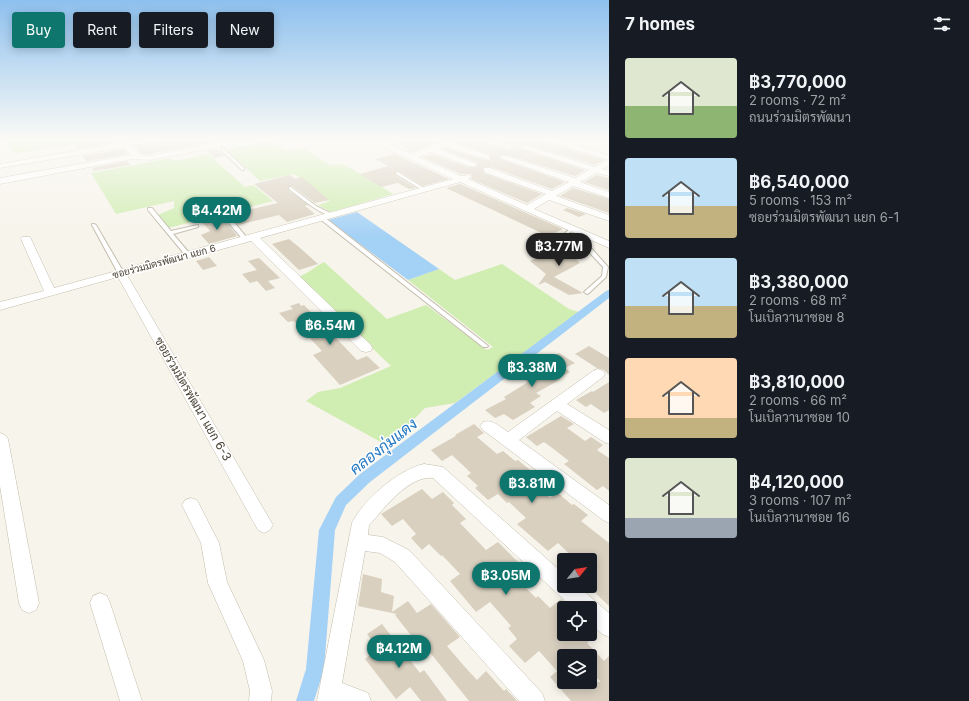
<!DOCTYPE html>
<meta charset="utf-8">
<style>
body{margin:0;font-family:Inter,Sarabun,sans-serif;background:#242831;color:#f1f3f6;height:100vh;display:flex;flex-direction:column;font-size:15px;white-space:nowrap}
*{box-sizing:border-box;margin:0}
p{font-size:13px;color:#9ea1a6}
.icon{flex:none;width:22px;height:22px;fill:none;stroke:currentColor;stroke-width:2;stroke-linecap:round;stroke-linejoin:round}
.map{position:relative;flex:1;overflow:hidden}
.details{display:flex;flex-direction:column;background:#171b24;width:360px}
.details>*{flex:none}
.banner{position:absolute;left:12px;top:12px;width:380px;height:36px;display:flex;gap:8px}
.needle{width:26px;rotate:60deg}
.buttons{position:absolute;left:557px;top:553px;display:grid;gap:8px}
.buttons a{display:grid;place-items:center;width:40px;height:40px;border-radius:4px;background:#171b24;box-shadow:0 2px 10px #0003;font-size:20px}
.price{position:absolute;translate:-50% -34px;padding:0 9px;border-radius:14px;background:#0f766e;color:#fff;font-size:13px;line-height:26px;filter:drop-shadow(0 1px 2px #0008)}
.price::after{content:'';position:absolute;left:50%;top:24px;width:12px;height:9px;margin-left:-6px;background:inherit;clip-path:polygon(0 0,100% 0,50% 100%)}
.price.current{background:#222;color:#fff}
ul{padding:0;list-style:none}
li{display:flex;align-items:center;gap:12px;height:100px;padding:0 16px}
li span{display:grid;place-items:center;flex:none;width:112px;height:80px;border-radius:4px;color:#555}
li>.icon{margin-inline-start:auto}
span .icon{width:48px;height:48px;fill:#fffc;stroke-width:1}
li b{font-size:17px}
h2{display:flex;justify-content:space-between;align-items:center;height:48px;padding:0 16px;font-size:17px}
.tag{padding:0 14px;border-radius:4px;background:#171b24;box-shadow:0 2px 10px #0003;font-size:14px;line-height:36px}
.tag.current{background:#0f766e;color:#fff}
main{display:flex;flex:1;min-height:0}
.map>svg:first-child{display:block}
</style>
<main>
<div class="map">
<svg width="609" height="701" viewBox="0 0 609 701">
<rect width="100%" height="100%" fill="#f7f4eb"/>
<g fill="#d0edb2">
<path d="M8,139H103L13,154Z"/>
<path d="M271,141L286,151L305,148L329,165L342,164L354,170L393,194L331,212L318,205L330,201L294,174L260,181L226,150Z"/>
<path d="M208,154L245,187L253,185L273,201L224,214L213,204L185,211L192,222L163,229L153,217L174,208V201L116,214L91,173L171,158L176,161Z"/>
<path d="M324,262L387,319L426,305L487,350L493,347L408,280L439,269L455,280L502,264L569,309L579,312L455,403L425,408L388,446L306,401L318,392L340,388L391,366L298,277C308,274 314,267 324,262Z"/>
</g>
<path fill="#a4d1f6" d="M357,212L439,269L408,280L328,220Z"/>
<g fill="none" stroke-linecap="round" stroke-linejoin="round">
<path fill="#a4d1f6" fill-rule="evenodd" d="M609,290V298L370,482L346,505L335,530L324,669L314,701H296L306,669L319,530L336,497L360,474L606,291Z"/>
</g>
<g fill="#d9d0c0" fill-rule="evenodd">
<path d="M106,139H137L78,149L75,145L76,144Z"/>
<path d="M164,139H218V141L149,154H141L135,146L159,142Z"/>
<path d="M386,139H428L435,143L411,152L406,150L411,149Z"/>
<path d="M453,139H476L508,150L513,148V146L492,139H536L604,160L595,165L528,145H521V149L585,170L575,176L507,155H500V159L565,182L552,189L491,167H483L484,173L542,194L527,203L471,179L472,177L471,174H461L422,157L432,154L468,167H476L477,163L443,149L446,148L486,160H490L489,154L454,142Z"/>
<path d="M124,149L128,154L87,161L82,156Z"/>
<path d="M217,149L225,156L214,158L207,151Z"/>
<path d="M394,154L449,179L423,186L399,171H395V175L416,188L409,189L398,183L381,187L360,174L388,166L375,159Z"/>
<path d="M127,161L130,165L94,171L92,168Z"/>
<path d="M290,175L295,179L302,177L329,200L315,203L292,186H288V190L308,205L305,206L315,214L287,222L279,215L238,225L235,221L226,215L278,203L254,184Z"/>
<path d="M596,175L609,178V190L584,182Z"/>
<path d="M460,184L563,229L548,236L446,188Z"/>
<path d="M573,188L609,199V213L560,196Z"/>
<path d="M567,208L586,214L579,217L563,210Z"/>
<path d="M216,217L229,225L237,236L209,244L201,235L210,231L201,221Z"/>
<path d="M289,239L300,248L318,264L299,270L272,244Z"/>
<path d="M575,246L587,252L575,258L580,263L554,277L583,293L569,295L545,282L538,285L546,274L530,261L552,250L562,252Z"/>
<path d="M209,257L217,266L203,270L196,261Z"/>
<path d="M259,258L280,278L268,281L275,288L266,291L257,281L250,283L242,274L257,270L248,261Z"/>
<path d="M299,303L301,306L304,305L321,322L328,320L342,334L334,336L357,360L367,356L380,368L340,385L313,355L322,351L294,321L288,322L279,313L293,309L290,306Z"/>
<path d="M589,346L609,358V375L604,370L597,368L575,354Z"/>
<path d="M559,353L575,363L565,368L570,372L559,378L561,379L536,393L541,396L530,403L535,407L513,420L504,414L495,418L485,410L506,399L504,397L528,382L521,377L544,365L541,363Z"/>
<path d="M609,382V410L604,413L591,404L586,407L576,400L592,391L593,392Z"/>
<path d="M561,416L574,424L567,428L585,441L591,437L603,445L597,450L609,458V491L603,486L597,490L564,464L569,461L555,450L544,442L537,446L526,437Z"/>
<path d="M474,424L484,433L477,437L497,454L503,451L515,461L518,460L530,470L522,475L550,498L558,493L572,505L574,504L588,515L581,521L609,543V606L590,588V560H576L558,543L548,551L517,524L526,518L509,502L507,503L498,494L488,500L475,488L478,486L467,476L471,473L452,455L442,461L431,450L456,436L455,435Z"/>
<path d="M422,489L432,499L443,492L454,503L452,505L466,519L460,523L486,550L498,542L528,572L517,579L536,598L538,596L550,608L561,599L564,602V634H597L587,643L604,661L609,656V701H571L550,677L557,671L539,651L525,663L509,646L517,639L508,628L511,626L490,602L476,612L450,581L460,574L442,555L441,556L429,544L422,550L411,538L416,534L403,519L392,526L381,514ZM564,656H590V664L595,669L592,673L601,682H564Z"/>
<path d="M363,574L382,579L381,592L394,596L392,612L408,601L417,613L431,604L460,637L447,646L464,666L477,680L486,671L504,691L506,689L517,701H469L416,635L413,638L395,615L397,614L358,606Z"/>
<path d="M382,624L420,673L424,670L447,701H421L410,687L396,699L365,659L378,649L367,634Z"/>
</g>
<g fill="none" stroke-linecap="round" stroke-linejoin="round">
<defs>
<g id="lane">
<path d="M221,148H223L244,168V170H242L221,150Z"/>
<path d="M396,172H398L427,190L424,191L396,174Z"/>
<path d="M289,187H291L316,206L334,215C325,219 297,195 289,189Z"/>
<path d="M148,208H152L171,231L198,225V227L173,234L190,254V256H186L148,210Z"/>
<path d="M212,211H216L234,222L247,238V240H243L230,224L212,213Z"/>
<path d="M320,217H324L487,345L488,346L487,347H483L320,219Z"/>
<path d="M92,224H94L96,225L124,273L123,274L121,275L118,273L92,225Z"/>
<path d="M571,228H573L575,229L569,233L571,238L592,249L608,267L606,277L589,293L587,294L584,292L602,276L603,267L588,251L567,240L565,233Z"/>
</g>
<g id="street">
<path d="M147,139H163L159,141L135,145L131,143L132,141Z"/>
<path d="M237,139H251L240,143L261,139H276L272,141L239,147L235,145L239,143L150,160L132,159L0,184V178L131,155L125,147L0,168V164L127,142H130L140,155L150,156Z"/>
<path d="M366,139H376L411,154L439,143L429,139L449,140H452V143L489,155V159H486L446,146L439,149L476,164L475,166H469L432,152L418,157L461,176L470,175L471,177L468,179L527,205L546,194L484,172V168H490L552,191L569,182L500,158L501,156H507L575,178L589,170L521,148L522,146H528L595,167L608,160L543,139H554L609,155V165L602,169L609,171V176L596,173L580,182L609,192V198L573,186L556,196L609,215V221L549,200L534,209L609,241V248L460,182L260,238L371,345L372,348L371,351L366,352L361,351L251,241L127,275L270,520L273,525L270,530L264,533L258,530L118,277L0,310V302L44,291L21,239L22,237H30L31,239L54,288L453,179Z"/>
<path d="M477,139H488L512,147L508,149Z"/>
<path d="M598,369L603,371L605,374L603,377L567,404L609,430V444L604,442L557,411L519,440L609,505V523L603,520L483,430L480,426L483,422C493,419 500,427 508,432L593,371Z"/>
<path d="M0,433L5,435L8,439L39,603L36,610L29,613L22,610L19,603L0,486Z"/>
<path d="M424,464L443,467L564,574V586H578L609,613V637L602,634L590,623V608H573L433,478C410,475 385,507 372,522L369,525L368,535L383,537L409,550L542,693L545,701H519L395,562L380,553L365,551L342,683L368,693L371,701H317L352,523C363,500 399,469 424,464Z"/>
<path d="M191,498L197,500L219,543L227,582L264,660L272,691L271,701H249L250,691L243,661L208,583L201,543L182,505L185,500Z"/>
<path d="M100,593L107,596L110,603L142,701H120L90,603L93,596Z"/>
</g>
</defs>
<use href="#lane" stroke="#c3bdad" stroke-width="2"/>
<use href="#street" stroke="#c3bdad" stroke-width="1"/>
<use href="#lane" fill="#fff" fill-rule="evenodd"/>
<use href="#street" fill="#fff" fill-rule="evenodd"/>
</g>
<linearGradient id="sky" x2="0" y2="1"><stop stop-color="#8dc0ee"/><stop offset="0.59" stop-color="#fbfaf6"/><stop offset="1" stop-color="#fbfaf6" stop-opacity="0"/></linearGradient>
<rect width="609" height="237" fill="url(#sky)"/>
<g text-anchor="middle" stroke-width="3" stroke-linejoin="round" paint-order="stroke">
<g font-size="10" fill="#4c4538" stroke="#fff">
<text transform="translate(164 261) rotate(-15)" y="4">ซอยร่วมมิตรพัฒนา แยก 6</text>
</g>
<g font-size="12" fill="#4c4538" stroke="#fff">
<text transform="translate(193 399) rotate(60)" y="4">ซอยร่วมมิตรพัฒนา แยก 6-3</text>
</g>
<g font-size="16" font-style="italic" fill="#2679c3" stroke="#fff">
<text transform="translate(383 446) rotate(-38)" y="6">คลองกุ่มแดง</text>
</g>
</g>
</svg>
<div class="buttons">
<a><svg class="needle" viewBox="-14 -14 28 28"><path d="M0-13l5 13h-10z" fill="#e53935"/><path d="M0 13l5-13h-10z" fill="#9ea1a6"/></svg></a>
<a><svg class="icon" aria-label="locate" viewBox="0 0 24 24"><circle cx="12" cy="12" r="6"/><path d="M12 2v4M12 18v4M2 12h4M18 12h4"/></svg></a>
<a><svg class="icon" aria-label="layers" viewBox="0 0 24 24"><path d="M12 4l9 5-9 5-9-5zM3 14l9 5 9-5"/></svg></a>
</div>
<b class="price" style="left:217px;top:231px">฿4.42M</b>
<b class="price current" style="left:559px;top:267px">฿3.77M</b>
<b class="price" style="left:330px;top:346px">฿6.54M</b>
<b class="price" style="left:532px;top:388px">฿3.38M</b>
<b class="price" style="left:532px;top:504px">฿3.81M</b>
<b class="price" style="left:506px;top:596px">฿3.05M</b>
<b class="price" style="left:399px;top:669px">฿4.12M</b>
<div class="banner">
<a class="tag current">Buy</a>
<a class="tag">Rent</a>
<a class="tag">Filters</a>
<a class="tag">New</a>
</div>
</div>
<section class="details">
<h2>7 homes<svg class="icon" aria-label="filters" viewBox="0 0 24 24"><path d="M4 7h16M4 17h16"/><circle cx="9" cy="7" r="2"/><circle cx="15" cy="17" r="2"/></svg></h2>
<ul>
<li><span style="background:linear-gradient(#dfe7d0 60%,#8fb573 0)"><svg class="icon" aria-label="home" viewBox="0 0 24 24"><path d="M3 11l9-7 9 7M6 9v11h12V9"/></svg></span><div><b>฿3,770,000</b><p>2 rooms · 72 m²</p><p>ถนนร่วมมิตรพัฒนา</p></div></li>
<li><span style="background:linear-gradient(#bfe0f5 60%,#c2b280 0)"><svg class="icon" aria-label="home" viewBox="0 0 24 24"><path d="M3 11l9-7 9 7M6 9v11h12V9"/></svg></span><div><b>฿6,540,000</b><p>5 rooms · 153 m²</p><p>ซอยร่วมมิตรพัฒนา แยก 6-1</p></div></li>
<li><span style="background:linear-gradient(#bfe0f5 60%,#c2b280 0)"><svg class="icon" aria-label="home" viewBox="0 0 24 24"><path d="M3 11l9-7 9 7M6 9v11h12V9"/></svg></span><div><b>฿3,380,000</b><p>2 rooms · 68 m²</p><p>โนเบิลวานาซอย 8</p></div></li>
<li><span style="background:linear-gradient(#ffd9b3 75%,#c2b280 0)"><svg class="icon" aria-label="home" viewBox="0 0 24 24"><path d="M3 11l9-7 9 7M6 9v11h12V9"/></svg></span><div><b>฿3,810,000</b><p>2 rooms · 66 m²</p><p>โนเบิลวานาซอย 10</p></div></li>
<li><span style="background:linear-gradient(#dfe7d0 75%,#9aa5b1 0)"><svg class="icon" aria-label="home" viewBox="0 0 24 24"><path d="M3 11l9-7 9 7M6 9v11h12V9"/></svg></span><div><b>฿4,120,000</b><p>3 rooms · 107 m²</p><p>โนเบิลวานาซอย 16</p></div></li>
</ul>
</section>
</main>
